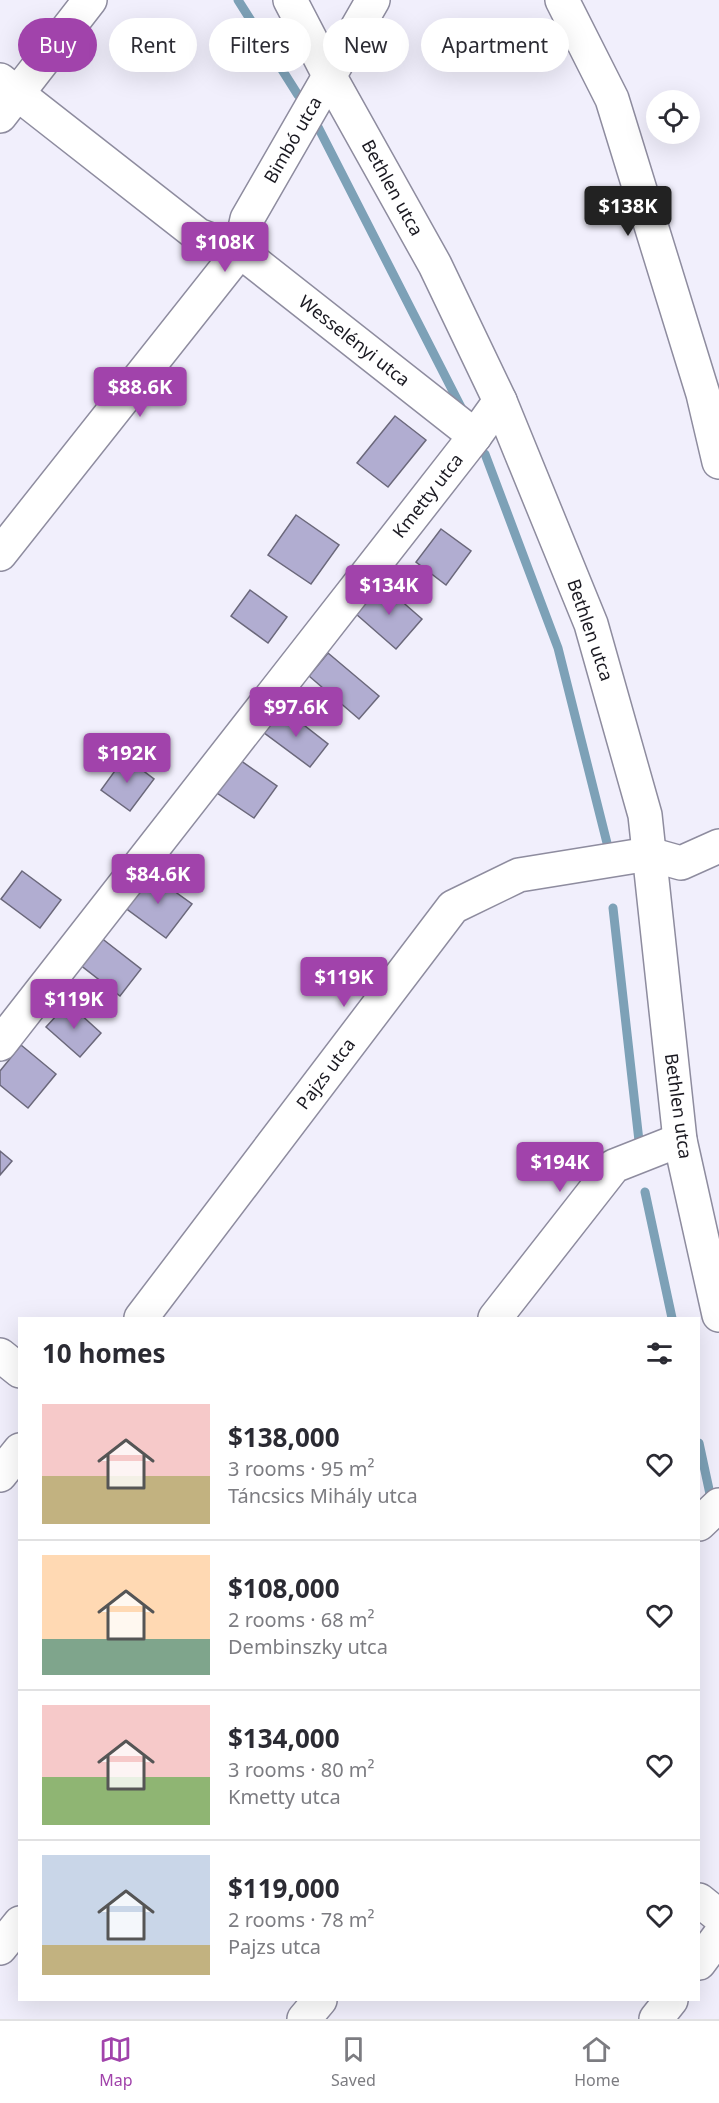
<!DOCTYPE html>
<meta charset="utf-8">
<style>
body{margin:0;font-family:"Noto Sans",sans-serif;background:#f2f2f3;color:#2b2b33;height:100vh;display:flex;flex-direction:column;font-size:22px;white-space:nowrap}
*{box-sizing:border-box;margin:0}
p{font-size:20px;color:#7c7c81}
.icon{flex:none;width:33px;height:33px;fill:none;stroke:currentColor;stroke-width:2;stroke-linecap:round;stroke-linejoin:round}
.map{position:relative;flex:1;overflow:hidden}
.sheet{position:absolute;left:18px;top:1317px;width:682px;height:684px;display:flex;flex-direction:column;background:#fff;border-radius:0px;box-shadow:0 6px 24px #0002}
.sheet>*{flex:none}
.hud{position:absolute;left:18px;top:18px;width:684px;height:54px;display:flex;gap:12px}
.tools{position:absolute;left:646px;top:90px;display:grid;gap:12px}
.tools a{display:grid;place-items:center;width:54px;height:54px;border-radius:50%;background:#fff;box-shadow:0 6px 24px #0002;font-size:30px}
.price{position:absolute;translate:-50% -51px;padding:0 14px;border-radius:6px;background:#a143ab;color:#fff;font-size:20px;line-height:39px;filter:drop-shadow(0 2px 3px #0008)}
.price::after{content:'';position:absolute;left:50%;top:36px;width:18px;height:14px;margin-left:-9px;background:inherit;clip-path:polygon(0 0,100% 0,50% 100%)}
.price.current{background:#222;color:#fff}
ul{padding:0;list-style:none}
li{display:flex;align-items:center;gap:18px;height:150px;padding:0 24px}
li+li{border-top:2px solid #e1e1e2}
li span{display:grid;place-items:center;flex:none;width:168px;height:120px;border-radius:0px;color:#555}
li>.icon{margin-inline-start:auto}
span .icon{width:72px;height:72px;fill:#fffc;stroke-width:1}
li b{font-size:26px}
h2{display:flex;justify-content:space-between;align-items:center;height:72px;padding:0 24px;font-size:26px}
.pill{padding:0 21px;border-radius:27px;background:#fff;box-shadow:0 6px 24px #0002;font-size:21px;line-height:54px}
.pill.current{background:#a143ab;color:#fff}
.tabs{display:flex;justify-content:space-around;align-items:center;height:84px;border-top:2px solid #e1e1e2;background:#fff;font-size:16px;color:#7c7c81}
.tabs a{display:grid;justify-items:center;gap:3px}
.tabs .current{color:#a143ab}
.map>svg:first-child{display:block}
</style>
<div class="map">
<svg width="719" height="2019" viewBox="0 0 719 2019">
<rect width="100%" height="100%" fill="#f1effc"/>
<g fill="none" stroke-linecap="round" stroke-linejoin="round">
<g stroke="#7da1b7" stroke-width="9">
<path d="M238,0L298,95"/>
<path d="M317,125L463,411"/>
<path d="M485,454L558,648L608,847"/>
<path d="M613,908L639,1141"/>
<path d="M645,1192L672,1318"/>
<path d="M699,1443L710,1494"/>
</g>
</g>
<g fill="#b1add1" stroke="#6b687b" stroke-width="1.5">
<path d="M395,416L426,440L388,487L357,463Z"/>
<path d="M296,515L339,545L311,584L268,555Z"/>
<path d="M441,529L471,551L446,585L416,562Z"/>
<path d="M382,584L422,619L396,649L356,614Z"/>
<path d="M250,590L287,617L268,643L231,616Z"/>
<path d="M328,653L379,696L359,719L309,676Z"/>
<path d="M282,708L328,744L310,767L263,732Z"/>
<path d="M125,757L154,779L130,811L101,790Z"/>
<path d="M237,758L277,786L254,818L214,791Z"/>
<path d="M22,871L61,900L40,928L1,899Z"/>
<path d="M149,873L192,904L166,938L124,907Z"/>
<path d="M100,937L141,969L120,996L79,964Z"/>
<path d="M68,1003L101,1033L80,1057L46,1027Z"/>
<path d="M21,1045L56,1074L28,1108L0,1085V1071Z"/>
<path d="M0,1151L12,1161L0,1175Z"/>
</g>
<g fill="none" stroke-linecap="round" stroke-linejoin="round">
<defs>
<g id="minor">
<path d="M290,0L330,77L435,265L500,401L591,624L645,815L680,1140L719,1315"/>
<path d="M562,0L612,99L703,394L719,462"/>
<path d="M0,80L198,235L240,251L475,436"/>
<path d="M0,116L90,0"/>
<path d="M0,554L240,251L247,219L373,0"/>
<path d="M0,1044L475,436L500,401"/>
<path d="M141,1318L453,907L519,875L649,854L681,863L719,846"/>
<path d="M495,1318L614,1166L680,1140"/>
<path d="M0,1355L20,1371"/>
<path d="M0,1475L20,1450"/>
<path d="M699,1524L719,1505"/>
<path d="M699,1900L719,1916"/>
<path d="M0,1948L20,1923"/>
<path d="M699,1963L719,1936"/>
<path d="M304,2019L320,2000"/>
<path d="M656,2019L671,2000"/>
</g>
</defs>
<use href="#minor" stroke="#8e8c9f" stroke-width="36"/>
<use href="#minor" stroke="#fff" stroke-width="33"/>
</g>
<g text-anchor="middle" stroke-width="6" stroke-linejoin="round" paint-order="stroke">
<g font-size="18" fill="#1a1921" stroke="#fff">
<text transform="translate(293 140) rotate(-60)" y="6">Bimbó utca</text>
<text transform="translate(392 188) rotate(61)" y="6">Bethlen utca</text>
<text transform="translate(354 341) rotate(38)" y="6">Wesselényi utca</text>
<text transform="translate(428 496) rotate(-52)" y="6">Kmetty utca</text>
<text transform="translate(590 630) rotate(71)" y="6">Bethlen utca</text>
<text transform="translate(326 1074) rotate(-53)" y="6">Pajzs utca</text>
<text transform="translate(678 1106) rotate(82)" y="6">Bethlen utca</text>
</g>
</g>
</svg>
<div class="tools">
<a><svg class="icon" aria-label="locate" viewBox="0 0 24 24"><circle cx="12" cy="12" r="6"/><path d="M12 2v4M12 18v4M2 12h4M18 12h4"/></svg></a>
</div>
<b class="price current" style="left:628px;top:237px">$138K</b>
<b class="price" style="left:225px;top:273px">$108K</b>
<b class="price" style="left:140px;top:418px">$88.6K</b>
<b class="price" style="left:389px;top:616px">$134K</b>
<b class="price" style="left:296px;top:738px">$97.6K</b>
<b class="price" style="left:127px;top:784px">$192K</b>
<b class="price" style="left:158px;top:905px">$84.6K</b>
<b class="price" style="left:344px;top:1008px">$119K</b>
<b class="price" style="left:74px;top:1030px">$119K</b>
<b class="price" style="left:560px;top:1193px">$194K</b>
<div class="hud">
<a class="pill current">Buy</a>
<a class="pill">Rent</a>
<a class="pill">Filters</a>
<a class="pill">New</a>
<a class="pill">Apartment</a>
</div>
<section class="sheet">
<h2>10 homes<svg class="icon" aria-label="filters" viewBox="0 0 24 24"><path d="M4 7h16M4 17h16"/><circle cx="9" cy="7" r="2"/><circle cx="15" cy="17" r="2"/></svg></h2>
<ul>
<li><span style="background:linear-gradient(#f6c9c9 60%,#c2b280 0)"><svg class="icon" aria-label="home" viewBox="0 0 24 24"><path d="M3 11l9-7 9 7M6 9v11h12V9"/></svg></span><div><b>$138,000</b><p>3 rooms · 95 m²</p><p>Táncsics Mihály utca</p></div><svg class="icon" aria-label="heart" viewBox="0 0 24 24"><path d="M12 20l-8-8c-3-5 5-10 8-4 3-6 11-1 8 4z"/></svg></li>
<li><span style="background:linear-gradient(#ffd9b3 70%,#7fa58c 0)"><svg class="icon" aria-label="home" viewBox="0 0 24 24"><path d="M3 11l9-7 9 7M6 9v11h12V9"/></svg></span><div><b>$108,000</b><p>2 rooms · 68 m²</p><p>Dembinszky utca</p></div><svg class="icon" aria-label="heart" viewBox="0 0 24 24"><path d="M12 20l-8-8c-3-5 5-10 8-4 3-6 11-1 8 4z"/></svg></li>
<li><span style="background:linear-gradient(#f6c9c9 60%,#8fb573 0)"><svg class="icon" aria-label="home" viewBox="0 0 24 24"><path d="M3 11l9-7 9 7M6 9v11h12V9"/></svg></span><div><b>$134,000</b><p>3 rooms · 80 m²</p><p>Kmetty utca</p></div><svg class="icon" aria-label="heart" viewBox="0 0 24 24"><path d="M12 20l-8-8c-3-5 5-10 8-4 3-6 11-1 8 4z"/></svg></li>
<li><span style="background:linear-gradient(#c9d6e8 75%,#c2b280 0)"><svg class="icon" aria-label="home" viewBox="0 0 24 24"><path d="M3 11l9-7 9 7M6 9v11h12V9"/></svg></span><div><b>$119,000</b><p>2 rooms · 78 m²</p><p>Pajzs utca</p></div><svg class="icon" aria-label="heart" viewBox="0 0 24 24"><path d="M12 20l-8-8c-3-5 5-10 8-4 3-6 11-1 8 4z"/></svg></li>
</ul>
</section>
</div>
<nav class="tabs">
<a class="current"><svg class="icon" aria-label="map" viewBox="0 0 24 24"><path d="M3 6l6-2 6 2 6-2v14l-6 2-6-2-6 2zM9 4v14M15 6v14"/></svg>Map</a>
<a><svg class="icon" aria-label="saved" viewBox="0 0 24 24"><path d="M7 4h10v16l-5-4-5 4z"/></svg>Saved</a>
<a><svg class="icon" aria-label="home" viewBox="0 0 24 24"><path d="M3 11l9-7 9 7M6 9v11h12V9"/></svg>Home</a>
</nav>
